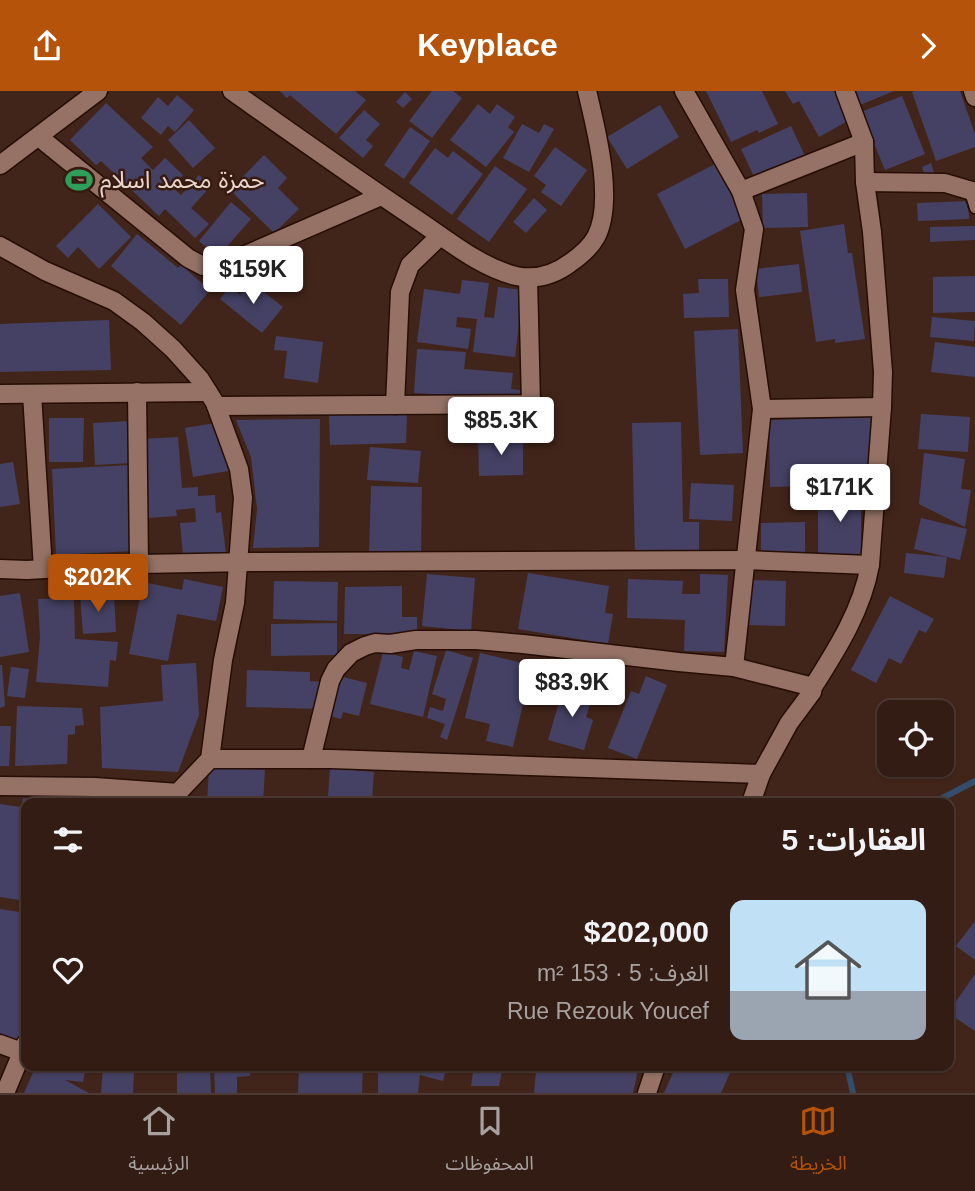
<!DOCTYPE html>
<html lang="ar">
<meta charset="utf-8">
<style>
body{margin:0;font-family:Arial,"Noto Sans Arabic",sans-serif;background:#3d2922;color:#f1f3f6;direction:rtl;height:100vh;display:flex;flex-direction:column;font-size:26px;white-space:nowrap}
*{box-sizing:border-box;margin:0}
p{font-size:23px;color:#a8a1a0}
.icon{flex:none;width:38px;height:38px;fill:none;stroke:currentColor;stroke-width:2;stroke-linecap:round;stroke-linejoin:round}
.map{position:relative;flex:1;overflow:hidden;direction:ltr}
.sheet{position:absolute;left:21px;top:707px;width:933px;height:273px;display:flex;flex-direction:column;background:#321c14;border-radius:14px;box-shadow:0 2px 5px #0004,0 0 0 2px #4d3a34;direction:rtl}
.sheet>*{flex:none}
.controls{position:absolute;left:877px;top:609px;display:grid;gap:14px}
.controls a{display:grid;place-items:center;width:77px;height:77px;border-radius:14px;background:#321c14;box-shadow:0 2px 5px #0004,0 0 0 2px #4d3a34;font-size:35px}
.price{position:absolute;translate:-50% -60px;padding:0 16px;border-radius:7px;background:#fff;color:#222;font-size:23px;line-height:46px;filter:drop-shadow(0 2px 4px #0008)}
.price::after{content:'';position:absolute;left:50%;top:42px;width:21px;height:16px;margin-left:-10px;background:inherit;clip-path:polygon(0 0,100% 0,50% 100%)}
.price.active{background:#b45309;color:#fff}
ul{padding:0;list-style:none}
li{display:flex;align-items:center;gap:21px;height:175px;padding:0 28px}
li span{display:grid;place-items:center;flex:none;width:196px;height:140px;border-radius:14px;color:#555}
li>.icon{margin-inline-start:auto}
span .icon{width:84px;height:84px;fill:#fffc;stroke-width:1}
li b{font-size:30px}
h2{display:flex;justify-content:space-between;align-items:center;height:84px;padding:0 28px;font-size:30px}
header{display:flex;justify-content:space-between;align-items:center;height:91px;padding:0 28px;background:#b45309;color:#fff;font-size:32px;font-weight:700}
.tabs{display:flex;justify-content:space-around;align-items:center;height:98px;border-top:2px solid #4d3a34;background:#321c14;font-size:19px;color:#a8a1a0}
.tabs a{display:grid;justify-items:center;gap:4px}
.tabs .active{color:#b45309}
.map>svg:first-child{display:block}
</style>
<header><svg class="icon" aria-label="forward" viewBox="0 0 24 24"><path d="M9 5l7 7-7 7"/></svg>Keyplace<svg class="icon" aria-label="share" viewBox="0 0 24 24"><path d="M12 15V3M7 8l5-5 5 5M5 13v7h14v-7"/></svg></header>
<div class="map">
<svg width="975" height="1002" viewBox="0 0 975 1002">
<rect width="100%" height="100%" fill="#42251a"/>
<g fill="none" stroke-linecap="round" stroke-linejoin="round">
<g stroke="#344d6a" stroke-width="6">
<path d="M933,712L975,690"/>
<path d="M847,975L853,1002"/>
</g>
</g>
<g fill="#454164">
<path d="M280,0H355L366,9L336,43L290,4L287,7Z"/>
<path d="M432,0H453L462,7L432,47L409,30Z"/>
<path d="M706,0H762L778,33L759,42L757,39L731,51Z"/>
<path d="M785,0H838L853,27L819,46L799,10L793,13Z"/>
<path d="M854,0H894L860,14Z"/>
<path d="M915,0H960L975,43V56L936,70L912,1Z"/>
<path d="M405,1L412,8L403,17L396,11Z"/>
<path d="M177,4L194,19L175,41L168,35L161,44L141,27L158,6L168,15Z"/>
<path d="M902,5L925,63L885,79L861,21Z"/>
<path d="M106,12L153,56L141,67L153,79L165,67L183,84L172,96L181,104L199,84L211,95L191,117L209,133L195,147L165,118L159,125L101,70L96,74L70,49Z"/>
<path d="M478,13L490,23L497,13L515,26L508,36L514,41L486,76L450,49Z"/>
<path d="M660,14L679,46L627,78L607,46Z"/>
<path d="M364,19L380,33L366,49L373,55L363,67L339,47Z"/>
<path d="M189,29L215,57L193,77L168,49Z"/>
<path d="M522,33L539,42L544,33L554,38L529,81L503,67Z"/>
<path d="M791,35L806,67L756,90L741,58Z"/>
<path d="M410,36L430,50L404,88L384,74Z"/>
<path d="M555,56L587,79L561,115L541,101L546,94L534,85Z"/>
<path d="M435,57L448,67L453,60L483,83L452,124L409,92Z"/>
<path d="M264,64L287,87L278,97L299,118L274,142L230,99Z"/>
<path d="M717,72L745,127L685,158L657,103Z"/>
<path d="M931,72L935,85L926,88L922,76Z"/>
<path d="M495,75L527,98L489,151L457,128Z"/>
<path d="M807,102L808,136L763,137L762,103Z"/>
<path d="M534,107L547,119L526,142L513,131Z"/>
<path d="M968,110L969,128L918,130L917,112Z"/>
<path d="M231,111L251,128L218,166L199,150Z"/>
<path d="M98,113L131,146L99,178L78,156L68,167L56,155Z"/>
<path d="M844,133L848,162H852L865,248L835,252V248L816,251L800,140Z"/>
<path d="M975,135V149L930,151V136Z"/>
<path d="M137,143L178,177L181,174L210,199L181,234L111,175Z"/>
<path d="M799,173L802,201L759,206L756,178Z"/>
<path d="M975,185V221L933,222V186Z"/>
<path d="M698,188H728L729,226L684,227L683,203L699,202Z"/>
<path d="M462,189L489,192L484,226L494,227L498,196L523,199L515,266L473,261L477,228L457,226L456,236L471,238L468,258L417,251L424,198L460,203Z"/>
<path d="M250,190L283,216L262,242L220,208L230,195L240,204Z"/>
<path d="M932,226L975,230L974,250L930,246Z"/>
<path d="M109,229L111,279L0,281V233Z"/>
<path d="M738,238L743,362L700,364L694,240Z"/>
<path d="M276,245L323,251L318,292L284,287L287,260L274,259Z"/>
<path d="M935,251L975,256V286L931,281Z"/>
<path d="M417,258L466,261L464,278L513,282L511,298L520,299V309L414,302Z"/>
<path d="M407,323L406,352L330,354L329,324Z"/>
<path d="M921,323L970,326L968,361L918,358Z"/>
<path d="M873,326L875,393L770,396L769,329Z"/>
<path d="M49,327H84L83,371H49Z"/>
<path d="M320,328L319,456L253,457L257,418L251,366L236,329Z"/>
<path d="M129,330L131,372L95,374L93,332Z"/>
<path d="M221,331L228,380L193,386L185,337Z"/>
<path d="M681,331L683,431H699V465L635,466L632,332Z"/>
<path d="M178,346L182,397L198,396V405L215,404L216,422L221,421L226,463L183,464L180,432L196,431L195,417L176,419L177,425L148,427L142,348Z"/>
<path d="M523,348V384L479,385L478,349Z"/>
<path d="M370,356L421,360L418,392L367,389Z"/>
<path d="M924,362L965,368L961,398L971,399L965,436L919,413Z"/>
<path d="M13,371L20,413L0,416V373Z"/>
<path d="M130,374L134,460L56,464L52,378Z"/>
<path d="M691,392L734,394L732,430L689,428Z"/>
<path d="M371,395L422,396L421,465L369,464Z"/>
<path d="M861,399V465L818,466V400Z"/>
<path d="M921,427L967,438L960,469L914,458Z"/>
<path d="M805,431V463H761V432Z"/>
<path d="M906,462L947,466L944,487L904,482Z"/>
<path d="M528,482L609,495L605,522L613,523L608,553L518,538Z"/>
<path d="M427,483L475,487L471,540L422,535Z"/>
<path d="M700,483L728,484L724,561L684,560L685,529L627,527L628,488L683,490L682,503H700Z"/>
<path d="M184,488L223,496L216,530L177,523L168,570L129,563L143,491L182,499Z"/>
<path d="M750,489L786,490L785,535L748,534Z"/>
<path d="M274,490L338,491L337,530L273,528Z"/>
<path d="M402,495V526H417V543H344L345,496Z"/>
<path d="M20,502L29,561L0,566V505Z"/>
<path d="M114,503L116,541L83,543L80,505Z"/>
<path d="M890,505L934,528L926,542L919,539L901,573L889,567L876,592L851,579Z"/>
<path d="M74,507L75,548L118,551L116,570L110,569L108,596L36,591L40,547L38,508Z"/>
<path d="M337,532V564L271,565V533Z"/>
<path d="M446,559L473,567L447,649L440,646L445,633L427,627L430,616L443,620L446,608L432,603Z"/>
<path d="M414,560L437,565L423,626L370,613L383,561L403,566L401,577L409,579Z"/>
<path d="M480,562L532,574L513,656L486,650L490,633L465,627Z"/>
<path d="M196,572L199,624L178,681L102,677L100,616L163,610L161,574Z"/>
<path d="M0,574H2L5,615L0,617Z"/>
<path d="M11,576L29,578L25,607L7,605Z"/>
<path d="M247,579L310,581V590L323,591V618L246,616Z"/>
<path d="M339,585L367,592L359,625L343,621L341,628L330,625Z"/>
<path d="M646,585L667,594L637,668L608,657L631,600L639,603Z"/>
<path d="M564,594L593,603L586,626L593,629L584,659L548,649Z"/>
<path d="M17,615L82,617L84,634L75,635V643L68,644L67,673L15,675Z"/>
<path d="M0,635H11L9,675H0Z"/>
<path d="M209,676L265,679L263,712H207Z"/>
<path d="M330,677L374,681L372,709L328,705Z"/>
<path d="M23,707L42,711V712H26V810L0,806V713L21,716Z"/>
<path d="M0,818L26,822V928L25,945L20,955L0,947Z"/>
<path d="M975,830V869L956,855Z"/>
<path d="M975,883V940L948,922Z"/>
<path d="M36,975H86L83,991L65,989L89,1002H24Z"/>
<path d="M103,975H132V981L134,982L133,1002H101Z"/>
<path d="M177,975H210L211,1002H177Z"/>
<path d="M214,975H250V985L237,986V1002H215Z"/>
<path d="M299,975H363L362,1002H298Z"/>
<path d="M378,975H447L443,990L420,984L418,1002H378Z"/>
<path d="M474,975H503L499,995H471Z"/>
<path d="M584,975H639L633,1002H534L536,980L583,981Z"/>
<path d="M676,975H733L721,1002H664Z"/>
</g>
<g fill="none" stroke-linecap="round" stroke-linejoin="round">
<defs>
<path id="service" d="M970,101L975,117"/>
<g id="minor">
<path d="M232,0C294,44 356,88 419,130C449,150 480,176 516,185C536,189 554,184 570,172C580,165 590,157 596,146C615,110 596,38 587,0"/>
<path d="M684,0L741,100L754,138L745,199L762,318L734,576"/>
<path d="M973,0L975,6"/>
<path d="M39,46L188,167L203,175L218,176L381,105"/>
<path d="M0,74L98,0"/>
<path d="M865,91L945,92L975,101"/>
<path d="M741,100L864,51"/>
<path d="M0,155L45,180L114,210L143,231L173,258L200,288L215,312L239,378L243,407L235,512L223,569L210,668L168,712"/>
<path d="M137,301L139,473"/>
<path d="M0,303L208,301"/>
<path d="M32,303L43,478"/>
<path d="M395,314L400,201L410,174L440,145"/>
<path d="M216,315L531,313L528,187"/>
<path d="M762,318L882,316"/>
<path d="M0,478L27,479L139,473L252,471L746,469L870,474"/>
<path d="M210,668H331L761,683"/>
<path d="M311,668L330,590L336,578L351,562L365,555L375,552L390,553L416,549H476L523,553L679,571L734,576L813,596"/>
<path d="M0,695L95,696L179,702"/>
<path d="M0,953L22,961"/>
<path d="M5,1002L26,952"/>
</g>
<g id="secondary">
<path d="M751,712L761,683L789,632L812,601L813,596C837,558 862,519 870,474L882,316L883,281L872,141L865,91L864,51L845,0"/>
<path d="M647,1002L656,975"/>
</g>
</defs>
<use href="#service" stroke="#270d04" stroke-width="14"/>
<use href="#minor" stroke="#270d04" stroke-width="21"/>
<use href="#secondary" stroke="#270d04" stroke-width="21"/>
<use href="#service" stroke="#957265" stroke-width="10"/>
<use href="#minor" stroke="#957265" stroke-width="18"/>
<use href="#secondary" stroke="#957265" stroke-width="18"/>
</g>
<defs>
<symbol id="stadium-bare" viewBox="-9 -9 18 18"><path d="M0-5a6.5 5 0 1 0 0 10a6.5 5 0 1 0 0-10ZM-3.5-1.8h7v3.6h-7Z" fill="#2e9e5b" stroke="#371b10" stroke-width="2.5" paint-order="stroke"/></symbol>
</defs>
<g fill-rule="evenodd">
<use href="#stadium-bare" x="60" y="70" width="38" height="38"/>
</g>
<g text-anchor="middle" stroke-width="5" stroke-linejoin="round" paint-order="stroke">
<g font-size="24" fill="#e9d5ce" stroke="#371b10" text-anchor="start">
<text x="100" y="97">حمزة محمد اسلام</text>
</g>
</g>
</svg>
<div class="controls">
<a><svg class="icon" aria-label="locate" viewBox="0 0 24 24"><circle cx="12" cy="12" r="6"/><path d="M12 2v4M12 18v4M2 12h4M18 12h4"/></svg></a>
</div>
<b class="price" style="left:253px;top:215px">$159K</b>
<b class="price" style="left:501px;top:366px">$85.3K</b>
<b class="price" style="left:840px;top:433px">$171K</b>
<b class="price active" style="left:98px;top:523px">$202K</b>
<b class="price" style="left:572px;top:628px">$83.9K</b>
<section class="sheet">
<h2>العقارات: 5<svg class="icon" aria-label="filters" viewBox="0 0 24 24"><path d="M4 7h16M4 17h16"/><circle cx="9" cy="7" r="2"/><circle cx="15" cy="17" r="2"/></svg></h2>
<ul>
<li><span style="background:linear-gradient(#bfe0f5 65%,#9aa5b1 0)"><svg class="icon" aria-label="home" viewBox="0 0 24 24"><path d="M3 11l9-7 9 7M6 9v11h12V9"/></svg></span><div><b>$202,000</b><p>الغرف: 5 · 153 m²</p><p>Rue Rezouk Youcef</p></div><svg class="icon" aria-label="heart" viewBox="0 0 24 24"><path d="M12 20l-8-8c-3-5 5-10 8-4 3-6 11-1 8 4z"/></svg></li>
</ul>
</section>
</div>
<nav class="tabs">
<a class="active"><svg class="icon" aria-label="map" viewBox="0 0 24 24"><path d="M3 6l6-2 6 2 6-2v14l-6 2-6-2-6 2zM9 4v14M15 6v14"/></svg>الخريطة</a>
<a><svg class="icon" aria-label="saved" viewBox="0 0 24 24"><path d="M7 4h10v16l-5-4-5 4z"/></svg>المحفوظات</a>
<a><svg class="icon" aria-label="home" viewBox="0 0 24 24"><path d="M3 11l9-7 9 7M6 9v11h12V9"/></svg>الرئيسية</a>
</nav>
